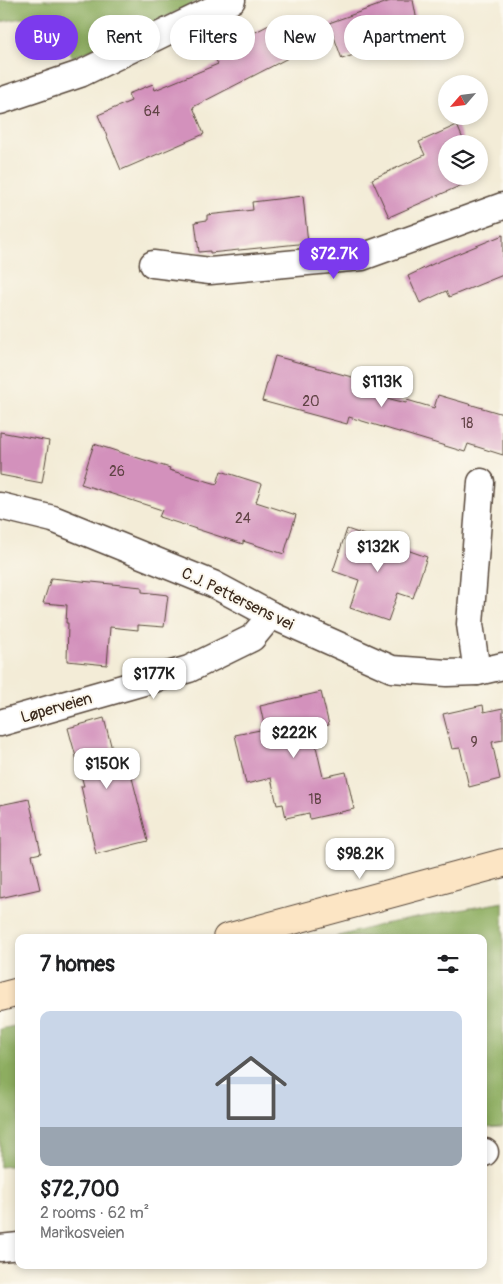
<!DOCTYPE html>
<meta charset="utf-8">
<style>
body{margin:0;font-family:Pangolin,sans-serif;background:#f2f2f2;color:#202124;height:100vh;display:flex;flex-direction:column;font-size:19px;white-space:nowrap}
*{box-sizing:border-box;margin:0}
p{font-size:16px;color:#757577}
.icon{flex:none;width:28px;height:28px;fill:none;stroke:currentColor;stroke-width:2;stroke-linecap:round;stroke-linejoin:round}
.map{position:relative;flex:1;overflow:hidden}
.details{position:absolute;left:15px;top:934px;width:472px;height:335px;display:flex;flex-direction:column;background:#fff;border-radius:10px;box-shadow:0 2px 8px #0003}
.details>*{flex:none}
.hud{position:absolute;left:15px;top:15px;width:474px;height:45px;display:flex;gap:10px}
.needle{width:32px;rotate:242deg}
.tools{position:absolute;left:438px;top:75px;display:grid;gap:10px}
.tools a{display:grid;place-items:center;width:50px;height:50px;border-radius:50%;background:#fff;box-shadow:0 2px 8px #0003;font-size:25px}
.price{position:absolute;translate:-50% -42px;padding:0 11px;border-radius:10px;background:#fff;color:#222;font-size:16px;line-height:32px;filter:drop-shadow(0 1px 2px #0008)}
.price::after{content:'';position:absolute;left:50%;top:30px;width:15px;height:11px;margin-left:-8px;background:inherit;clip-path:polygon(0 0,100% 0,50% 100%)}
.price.selected{background:#7c3aed;color:#fff}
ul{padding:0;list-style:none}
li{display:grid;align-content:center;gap:10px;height:265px;padding:0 25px}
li+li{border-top:1px solid #e0e0e0}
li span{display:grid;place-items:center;height:155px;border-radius:10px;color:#555}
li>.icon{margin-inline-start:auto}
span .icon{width:90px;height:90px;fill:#fffc;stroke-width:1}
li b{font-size:21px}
h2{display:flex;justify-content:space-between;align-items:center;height:60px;padding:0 25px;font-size:21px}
.pill{padding:0 18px;border-radius:22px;background:#fff;box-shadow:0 2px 8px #0003;font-size:18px;line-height:45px}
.pill.selected{background:#7c3aed;color:#fff}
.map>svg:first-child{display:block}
</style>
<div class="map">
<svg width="503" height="1284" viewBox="0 0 503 1284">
<rect width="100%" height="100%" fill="#fbf7ec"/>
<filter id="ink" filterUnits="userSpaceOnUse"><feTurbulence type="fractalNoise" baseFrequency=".02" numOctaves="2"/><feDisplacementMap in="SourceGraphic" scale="10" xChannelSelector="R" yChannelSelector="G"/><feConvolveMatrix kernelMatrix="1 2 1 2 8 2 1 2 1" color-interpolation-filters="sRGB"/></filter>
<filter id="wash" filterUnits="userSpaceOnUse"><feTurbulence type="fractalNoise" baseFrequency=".0096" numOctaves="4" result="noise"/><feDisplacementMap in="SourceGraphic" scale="20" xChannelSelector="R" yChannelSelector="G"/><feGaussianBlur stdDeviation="1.12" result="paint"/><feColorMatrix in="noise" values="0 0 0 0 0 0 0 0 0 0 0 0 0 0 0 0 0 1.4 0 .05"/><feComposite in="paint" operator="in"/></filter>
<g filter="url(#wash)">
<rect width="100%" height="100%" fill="#f3ecd7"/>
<g fill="#8dad61" stroke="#646c40">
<path d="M0,0H200L114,42L72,57L51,13L0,22Z"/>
<path d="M503,902V1126L484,1127V938L336,937L383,924Z"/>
<path d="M19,1025V1165L0,1167V1029Z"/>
</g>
<g id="blocks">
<g fill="#d391bc">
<path d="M393,0H413L419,32L342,59L329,23Z"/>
<path d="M271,24L288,58L193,107L204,134L121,170L98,115L131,101L128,94L153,84L155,90L218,64L213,54Z"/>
<path d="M457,125L465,144H446V176H479V175L480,177L389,217L372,179L425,155L419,142Z"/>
<path d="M303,196L308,243L210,253V251L199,252L195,222L207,220V215L253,210L252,202Z"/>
<path d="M503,235V275L449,297L446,291L420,303L408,276L435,263Z"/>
<path d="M275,356L359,379L356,390L406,403L407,400L434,408L438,395L503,414V455L468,444L465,452L349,417L347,424L262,401Z"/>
<path d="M0,432L49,441L42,483L0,475Z"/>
<path d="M94,444L170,468L169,470L217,484L221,471L262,484L256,502L296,515L284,554L243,541V544L159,517L162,510L81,484Z"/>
<path d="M347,529L427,557L413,598L398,593L388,621L350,608L359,580L333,571Z"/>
<path d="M51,578L142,587V592L168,595L164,627L138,625V630L110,627L107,665L67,661L68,623H66L67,605L43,603Z"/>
<path d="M321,692L329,725L312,729L323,777L346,772L354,809L310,819L309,813L286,818L283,804L277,805L271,778L246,784L235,735L265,729L260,706Z"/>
<path d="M483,705L484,712L503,708V740L492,742L500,779L469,787L460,748L452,749L443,714Z"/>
<path d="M104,718L115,761L127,758L148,841L96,854L81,786H84L68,728Z"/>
<path d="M29,799L41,853L32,855L40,889L0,898V805Z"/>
</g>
</g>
</g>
<g filter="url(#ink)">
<use href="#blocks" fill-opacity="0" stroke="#57473a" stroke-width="1"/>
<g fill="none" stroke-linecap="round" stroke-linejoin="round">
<defs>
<g id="street">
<path d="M0,101L80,74L232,0"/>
<path d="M153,264L210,271L362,257L503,206"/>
<path d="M0,506L53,519L213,584L271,615L392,669L447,673L477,672L503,666"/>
<path d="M477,672L470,624L481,482"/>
<path d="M0,723L189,669L252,638L271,615"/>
<path d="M484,1153L485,1152"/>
<path d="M0,1248L19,1246"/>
</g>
<g id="secondary">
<path d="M227,938L503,863"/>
<path d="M0,997L19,992"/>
</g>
</defs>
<use href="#street" stroke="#57473a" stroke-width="29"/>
<use href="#secondary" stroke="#57473a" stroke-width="30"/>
<use href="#street" stroke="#fff" stroke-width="26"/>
<use href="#secondary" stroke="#fce5c4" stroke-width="28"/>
</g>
</g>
<g text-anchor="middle" stroke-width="4" stroke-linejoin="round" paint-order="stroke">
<g font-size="14" fill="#614446">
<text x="152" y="116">64</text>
<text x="311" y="406">20</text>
<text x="467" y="428">18</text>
<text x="117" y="476">26</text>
<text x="243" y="523">24</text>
<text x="474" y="747">9</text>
<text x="315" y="804">1B</text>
</g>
<g font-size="16" fill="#3b2a1e" stroke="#fbf7ec">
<text transform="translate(238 598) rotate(26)" y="6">C.J. Pettersens vei</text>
<text transform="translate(56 707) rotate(-16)" y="6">Løperveien</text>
</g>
</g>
</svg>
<div class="tools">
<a><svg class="needle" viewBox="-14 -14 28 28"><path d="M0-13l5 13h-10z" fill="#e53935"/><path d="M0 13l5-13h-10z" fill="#757577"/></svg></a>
<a><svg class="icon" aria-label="layers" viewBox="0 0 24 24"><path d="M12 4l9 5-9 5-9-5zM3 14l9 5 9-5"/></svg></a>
</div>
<b class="price selected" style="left:334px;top:280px">$72.7K</b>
<b class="price" style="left:382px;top:408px">$113K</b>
<b class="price" style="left:378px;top:573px">$132K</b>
<b class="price" style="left:154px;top:700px">$177K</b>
<b class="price" style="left:294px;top:759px">$222K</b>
<b class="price" style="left:107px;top:790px">$150K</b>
<b class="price" style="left:360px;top:880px">$98.2K</b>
<div class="hud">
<a class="pill selected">Buy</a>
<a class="pill">Rent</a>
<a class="pill">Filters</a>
<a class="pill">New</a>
<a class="pill">Apartment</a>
</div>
<section class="details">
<h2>7 homes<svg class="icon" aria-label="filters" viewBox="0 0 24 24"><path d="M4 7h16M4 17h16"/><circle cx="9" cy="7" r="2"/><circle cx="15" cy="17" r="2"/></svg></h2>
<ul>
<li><span style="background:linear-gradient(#c9d6e8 75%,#9aa5b1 0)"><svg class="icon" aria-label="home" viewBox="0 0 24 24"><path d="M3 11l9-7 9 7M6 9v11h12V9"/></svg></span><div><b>$72,700</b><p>2 rooms · 62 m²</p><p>Marikosveien</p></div></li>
</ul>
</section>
</div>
